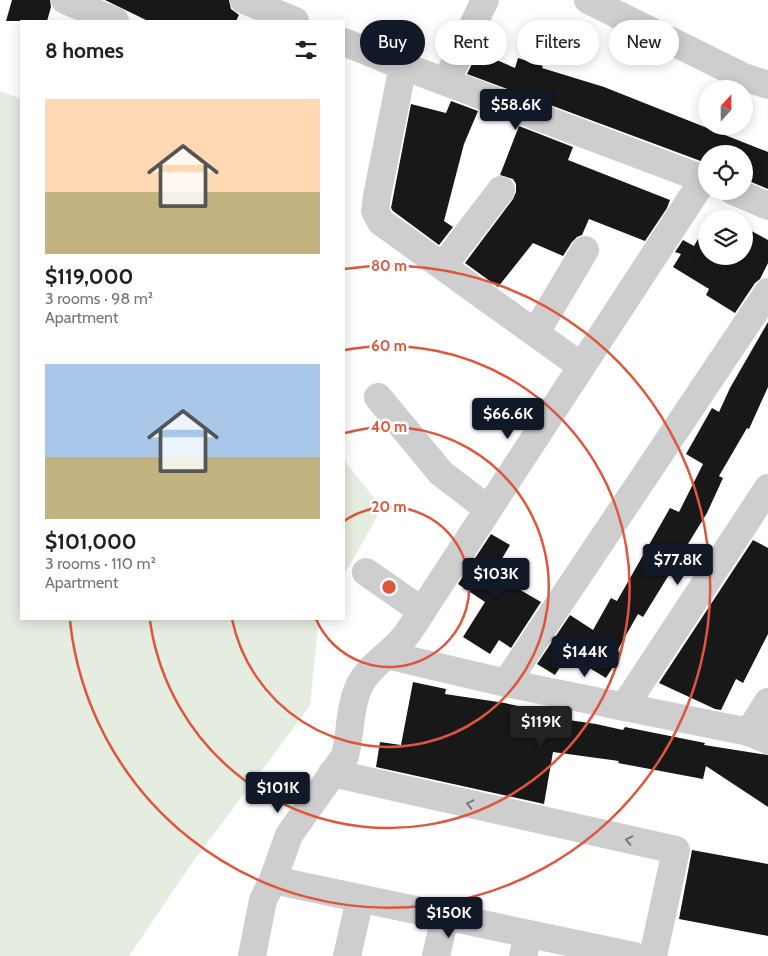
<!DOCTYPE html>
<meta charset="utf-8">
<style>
body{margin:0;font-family:Cabin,sans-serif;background:#f2f2f2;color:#202124;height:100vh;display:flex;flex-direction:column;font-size:19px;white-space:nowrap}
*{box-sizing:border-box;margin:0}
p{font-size:16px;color:#757577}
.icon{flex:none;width:28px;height:28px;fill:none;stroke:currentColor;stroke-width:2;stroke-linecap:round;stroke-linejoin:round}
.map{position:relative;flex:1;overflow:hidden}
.drawer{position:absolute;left:20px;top:20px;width:325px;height:600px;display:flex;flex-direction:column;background:#fff;border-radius:0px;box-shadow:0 2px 12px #0003}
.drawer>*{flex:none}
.banner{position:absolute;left:360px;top:20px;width:332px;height:45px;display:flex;gap:10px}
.needle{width:32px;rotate:21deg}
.tools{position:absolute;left:698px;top:80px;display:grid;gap:10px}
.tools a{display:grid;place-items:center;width:55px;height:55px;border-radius:50%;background:#fff;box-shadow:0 2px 12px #0003;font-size:25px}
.price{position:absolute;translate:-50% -42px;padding:0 11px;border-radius:5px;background:#111827;color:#fff;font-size:16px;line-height:32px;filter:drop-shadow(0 1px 2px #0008)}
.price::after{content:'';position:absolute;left:50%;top:30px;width:15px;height:11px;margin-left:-8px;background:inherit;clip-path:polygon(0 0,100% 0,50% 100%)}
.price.current{background:#222;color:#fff}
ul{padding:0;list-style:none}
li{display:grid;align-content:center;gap:10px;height:265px;padding:0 25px}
li span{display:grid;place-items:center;height:155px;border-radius:0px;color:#555}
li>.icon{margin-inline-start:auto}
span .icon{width:90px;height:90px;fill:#fffc;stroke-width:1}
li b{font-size:21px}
h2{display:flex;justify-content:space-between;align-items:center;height:60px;padding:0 25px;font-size:21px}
.chip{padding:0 18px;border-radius:22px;background:#fff;box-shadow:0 2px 12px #0003;font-size:18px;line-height:45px}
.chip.current{background:#111827;color:#fff}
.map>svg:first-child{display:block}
</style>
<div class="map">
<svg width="768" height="956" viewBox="0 0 768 956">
<rect width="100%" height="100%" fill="#fff"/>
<g fill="#e4ede0">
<path d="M0,91L21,99V619H319L310,706L192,863L129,956H0Z"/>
<path d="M344,460L382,508L344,575Z"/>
</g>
<g fill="#181818">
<path d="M12,0H50L51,7L47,21H6Z"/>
<path d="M105,0H229L231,9L239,15L236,21H148Z"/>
<path d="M478,52L515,68L518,58L543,66L542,68L604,87L768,152V189L744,179V154H706V163L467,74Z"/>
<path d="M451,101L478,111L464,144L444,221L453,227L439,245L393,211L391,208L411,104L446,113Z"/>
<path d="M519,126L573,147L568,160L670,200L667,208L645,241L589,219L582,235L577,237L572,242L563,256L533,243L498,287L465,263L513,199L516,192V184L513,179L500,175Z"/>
<path d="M706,225V256H744V227L768,240V263L760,279L755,283L735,313L706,295L709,289L673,267L681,254L675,252L683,240L694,246Z"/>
<path d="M768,322V387L749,429L747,428L719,476L723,478L707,513L643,617L638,614L617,651L621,654L606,678L568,655L555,675L537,664L570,615L593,630L611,598L617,601L670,508L679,512L703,464L686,454L712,408L719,412L730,388Z"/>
<path d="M491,534L510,545L493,574L541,602L511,648L499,640L490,654L463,637L485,602L458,584Z"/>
<path d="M753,540L768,548V634L743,683L736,679L721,710L715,709L659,683Z"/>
<path d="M413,682L446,689L445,694L505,703L548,713V717L596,724L623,730L625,727L705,743L704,745L768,755V807L706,766L703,779L618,763L619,761L553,752L544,804L376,767L380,742L401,745Z"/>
<path d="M692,850L768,864V936L679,919Z"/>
</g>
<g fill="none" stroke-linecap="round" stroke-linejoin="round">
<g stroke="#cecece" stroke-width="28">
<path d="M65,0L115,21"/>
<path d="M244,0L295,21"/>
<path d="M588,0L744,77L768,85"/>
<path d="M344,42L403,66L706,180"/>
<path d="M403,66L377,196L375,211L381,222L581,366"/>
<path d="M446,82L485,0"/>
<path d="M733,191L768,206"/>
<path d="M443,266L501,190"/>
<path d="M536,332L585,250"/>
<path d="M378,397L441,473L488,509"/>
<path d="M366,572L422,611"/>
<path d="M387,655L506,683L749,732L768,740"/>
<path d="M506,683L768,292"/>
<path d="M624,707L768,488"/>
<path d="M749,732L768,702"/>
<path d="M332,773L676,850L653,956"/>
<path d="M273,880L634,956"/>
<path d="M252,956L263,900L273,880L289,835L345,756C351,732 349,707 360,684C370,666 389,655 402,640C410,631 416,621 422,611L704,179"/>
<path d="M347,956L360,899"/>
<path d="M436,956L445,917"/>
<path d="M523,956L528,934"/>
</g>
</g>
<defs><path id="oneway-chevron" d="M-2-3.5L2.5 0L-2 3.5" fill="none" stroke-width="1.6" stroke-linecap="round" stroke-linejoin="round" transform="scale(1.25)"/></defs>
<g stroke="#787878">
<use href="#oneway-chevron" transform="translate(470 804) rotate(-167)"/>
<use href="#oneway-chevron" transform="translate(629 840) rotate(-167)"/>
</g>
<g fill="none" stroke="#de573d" stroke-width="2.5">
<path d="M344 521A80 80 0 1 1 316 619"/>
<path d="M345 433A160 160 0 1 1 232 619"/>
<path d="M345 350A241 241 0 1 1 150 621"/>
<path d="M344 269A321 321 0 1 1 70 621"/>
</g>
<circle cx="389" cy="587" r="8" fill="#de573d" stroke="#fff" stroke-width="2.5"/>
<g font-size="15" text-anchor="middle" font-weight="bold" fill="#de573d" stroke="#fff" stroke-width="5" stroke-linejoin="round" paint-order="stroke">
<text x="389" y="271">80 m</text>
<text x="389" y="351">60 m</text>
<text x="389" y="432">40 m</text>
<text x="389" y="512">20 m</text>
</g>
</svg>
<div class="tools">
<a><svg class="needle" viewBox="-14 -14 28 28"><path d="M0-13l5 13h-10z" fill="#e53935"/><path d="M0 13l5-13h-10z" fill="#757577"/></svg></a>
<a><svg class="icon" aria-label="locate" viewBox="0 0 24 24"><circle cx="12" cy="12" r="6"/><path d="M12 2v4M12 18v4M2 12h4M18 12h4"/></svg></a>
<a><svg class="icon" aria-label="layers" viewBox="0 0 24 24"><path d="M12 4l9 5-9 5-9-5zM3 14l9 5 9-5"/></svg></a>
</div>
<b class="price" style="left:516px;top:131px">$58.6K</b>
<b class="price" style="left:508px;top:440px">$66.6K</b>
<b class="price" style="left:678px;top:586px">$77.8K</b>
<b class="price" style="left:496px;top:600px">$103K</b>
<b class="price" style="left:585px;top:678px">$144K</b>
<b class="price current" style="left:541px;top:748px">$119K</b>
<b class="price" style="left:278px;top:814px">$101K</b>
<b class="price" style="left:449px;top:939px">$150K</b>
<div class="banner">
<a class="chip current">Buy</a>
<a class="chip">Rent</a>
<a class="chip">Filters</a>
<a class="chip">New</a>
</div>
<section class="drawer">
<h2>8 homes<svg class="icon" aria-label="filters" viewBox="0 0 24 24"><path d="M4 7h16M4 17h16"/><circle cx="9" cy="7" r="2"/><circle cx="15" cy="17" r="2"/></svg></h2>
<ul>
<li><span style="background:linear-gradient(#ffd9b3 60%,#c2b280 0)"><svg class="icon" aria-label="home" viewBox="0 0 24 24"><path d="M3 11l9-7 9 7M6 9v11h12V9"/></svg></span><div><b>$119,000</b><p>3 rooms · 98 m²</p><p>Apartment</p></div></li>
<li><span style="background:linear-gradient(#a9c7e8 60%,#c2b280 0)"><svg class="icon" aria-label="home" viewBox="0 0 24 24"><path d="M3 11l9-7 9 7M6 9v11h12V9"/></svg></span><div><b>$101,000</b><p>3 rooms · 110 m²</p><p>Apartment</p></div></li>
</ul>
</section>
</div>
